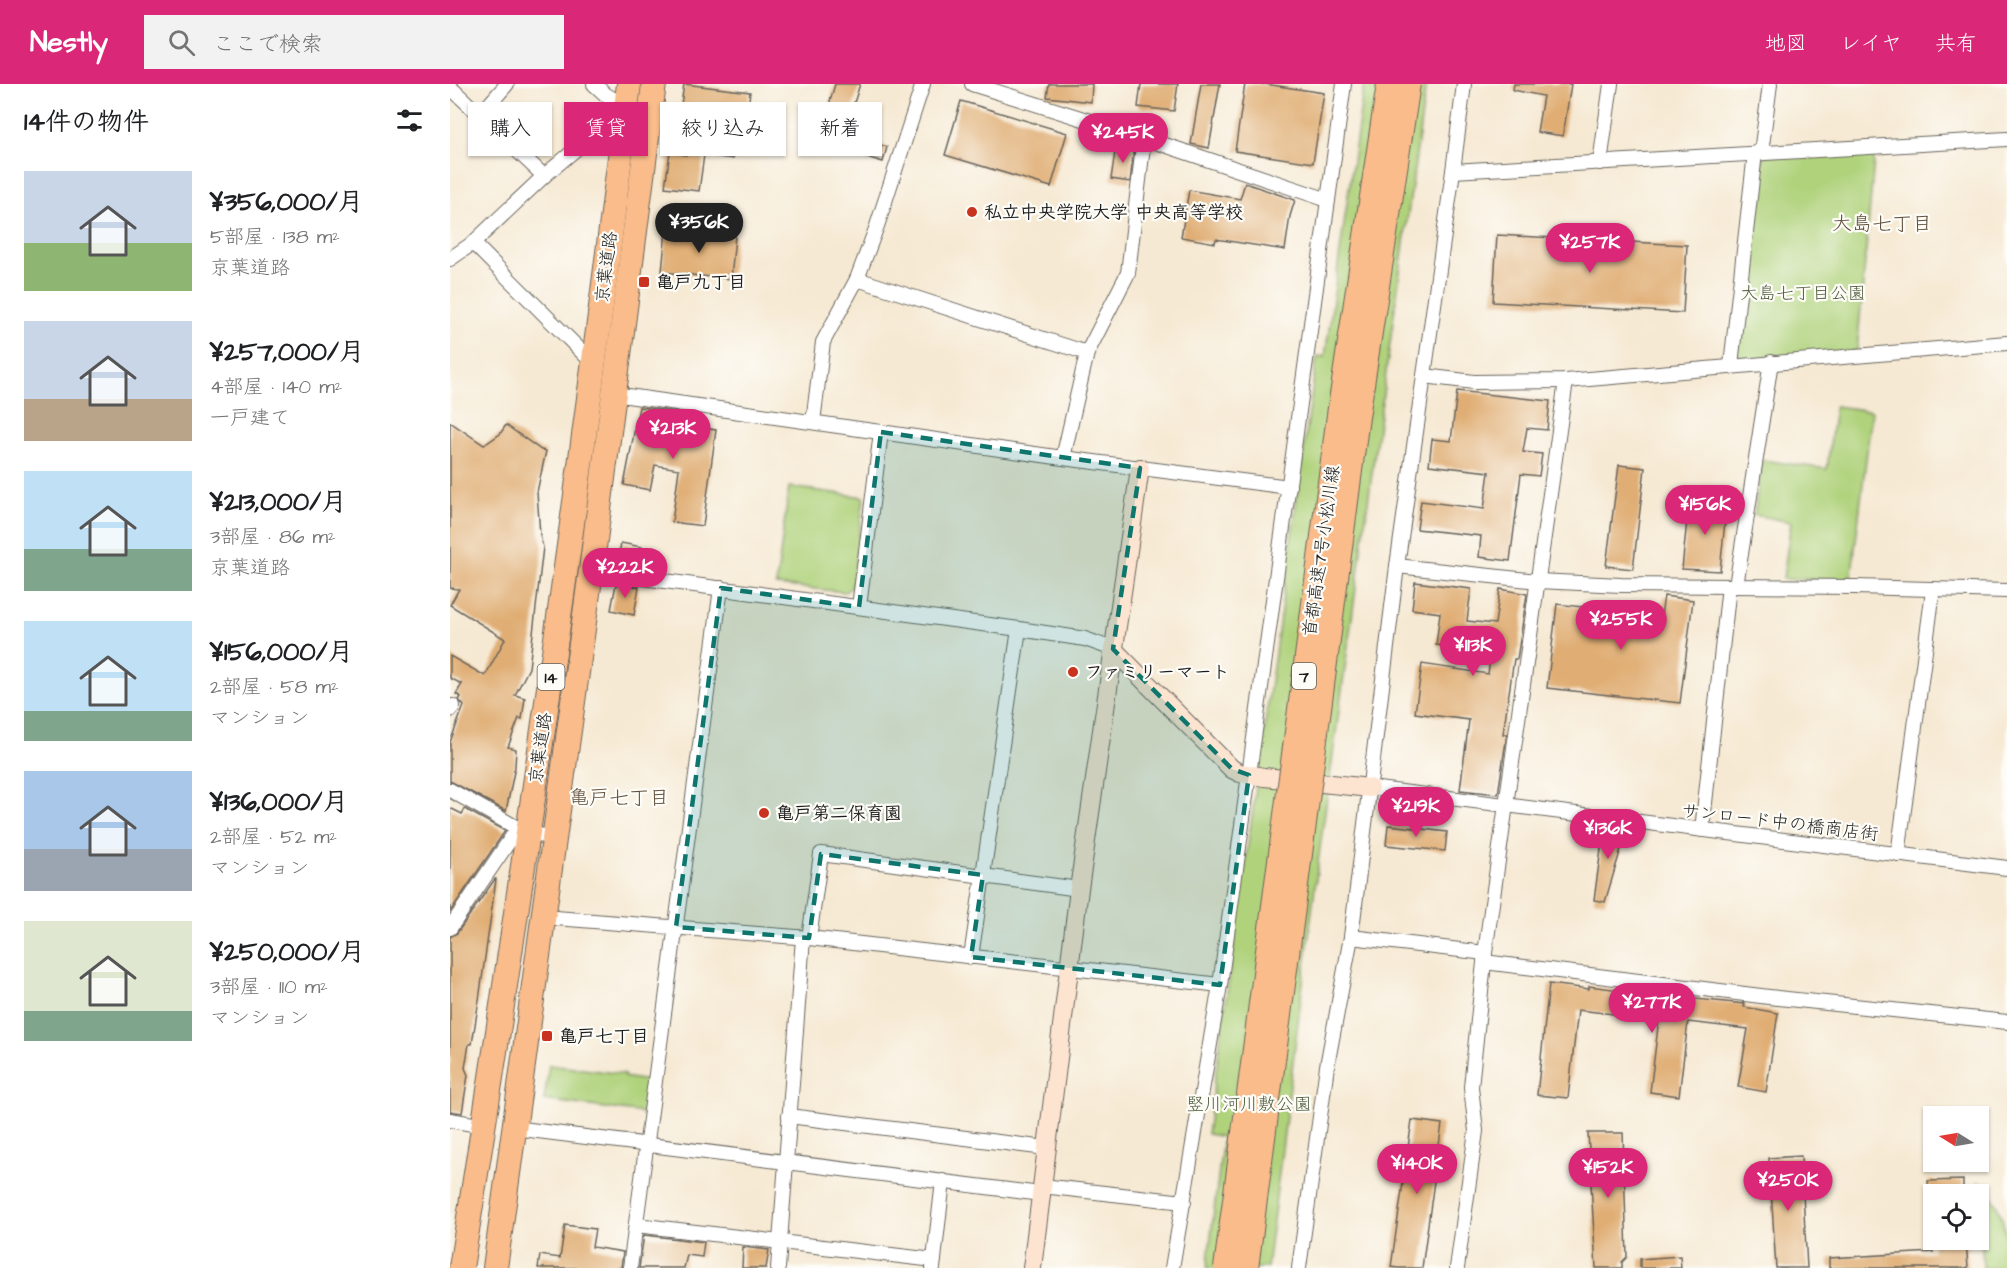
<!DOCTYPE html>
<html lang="ja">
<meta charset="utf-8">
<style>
body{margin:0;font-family:"Architects Daughter","Klee One",sans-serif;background:#f2f2f2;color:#202124;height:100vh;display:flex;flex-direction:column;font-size:22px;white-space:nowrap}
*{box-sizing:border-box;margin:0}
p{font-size:20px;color:#757577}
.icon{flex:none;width:33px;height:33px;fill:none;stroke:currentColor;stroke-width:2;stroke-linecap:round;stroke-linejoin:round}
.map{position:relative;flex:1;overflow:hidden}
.sheet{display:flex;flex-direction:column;background:#fff;width:450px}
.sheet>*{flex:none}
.top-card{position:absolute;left:18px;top:18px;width:570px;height:54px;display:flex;gap:12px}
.needle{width:39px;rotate:281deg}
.buttons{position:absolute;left:1473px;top:1022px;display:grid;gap:12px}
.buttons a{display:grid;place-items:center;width:66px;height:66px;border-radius:0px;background:#fff;box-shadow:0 2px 4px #0004;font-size:30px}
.price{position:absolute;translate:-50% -51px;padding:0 14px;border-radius:21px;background:#db2777;color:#fff;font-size:20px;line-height:39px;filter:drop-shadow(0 2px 3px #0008)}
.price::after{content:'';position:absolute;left:50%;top:36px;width:18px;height:14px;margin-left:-9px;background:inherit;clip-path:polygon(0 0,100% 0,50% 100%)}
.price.selected{background:#222;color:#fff}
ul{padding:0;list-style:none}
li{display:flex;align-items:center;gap:18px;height:150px;padding:0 24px}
li span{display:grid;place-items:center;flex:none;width:168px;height:120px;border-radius:0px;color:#555}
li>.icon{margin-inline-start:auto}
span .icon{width:72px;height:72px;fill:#fffc;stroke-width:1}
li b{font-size:26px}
h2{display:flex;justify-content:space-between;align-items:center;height:72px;padding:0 24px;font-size:26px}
.chip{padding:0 21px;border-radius:0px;background:#fff;box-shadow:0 2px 4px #0004;font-size:21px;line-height:54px}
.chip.selected{background:#db2777;color:#fff}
header{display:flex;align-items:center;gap:36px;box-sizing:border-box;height:84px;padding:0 30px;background:#db2777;color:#fff}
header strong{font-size:28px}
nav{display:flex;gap:33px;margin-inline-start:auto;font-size:21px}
.search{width:420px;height:54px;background:#f2f2f2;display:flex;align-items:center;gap:15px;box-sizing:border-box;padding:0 21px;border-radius:0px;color:#757577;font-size:22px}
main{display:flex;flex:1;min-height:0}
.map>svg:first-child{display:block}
</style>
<header>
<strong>Nestly</strong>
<div class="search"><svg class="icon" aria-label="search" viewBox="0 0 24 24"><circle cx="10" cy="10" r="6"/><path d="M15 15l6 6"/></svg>ここで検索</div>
<nav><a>地図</a><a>レイヤ</a><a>共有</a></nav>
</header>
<main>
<section class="sheet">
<h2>14件の物件<svg class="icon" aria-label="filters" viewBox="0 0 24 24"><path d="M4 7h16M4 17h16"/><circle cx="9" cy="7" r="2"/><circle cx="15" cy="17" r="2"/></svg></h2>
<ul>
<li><span style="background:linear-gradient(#c9d6e8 60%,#8fb573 0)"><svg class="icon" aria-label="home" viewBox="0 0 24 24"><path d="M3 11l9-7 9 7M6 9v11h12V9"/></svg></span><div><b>¥356,000/月</b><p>5部屋 · 138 m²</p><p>京葉道路</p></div></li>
<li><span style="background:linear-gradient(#c9d6e8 65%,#b9a48a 0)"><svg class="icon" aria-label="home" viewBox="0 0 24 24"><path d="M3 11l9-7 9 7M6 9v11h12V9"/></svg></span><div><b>¥257,000/月</b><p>4部屋 · 140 m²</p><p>一戸建て</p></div></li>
<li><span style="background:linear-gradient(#bfe0f5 65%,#7fa58c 0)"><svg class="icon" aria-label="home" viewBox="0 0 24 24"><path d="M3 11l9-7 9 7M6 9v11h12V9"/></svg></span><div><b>¥213,000/月</b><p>3部屋 · 86 m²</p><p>京葉道路</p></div></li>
<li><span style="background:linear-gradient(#bfe0f5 75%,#7fa58c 0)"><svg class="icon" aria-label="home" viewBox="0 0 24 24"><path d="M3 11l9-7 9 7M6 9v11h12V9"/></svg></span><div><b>¥156,000/月</b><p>2部屋 · 58 m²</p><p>マンション</p></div></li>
<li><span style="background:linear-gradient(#a9c7e8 65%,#9aa5b1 0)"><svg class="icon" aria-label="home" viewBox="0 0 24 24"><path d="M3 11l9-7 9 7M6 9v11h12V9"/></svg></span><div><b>¥136,000/月</b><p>2部屋 · 52 m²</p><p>マンション</p></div></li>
<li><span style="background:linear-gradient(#dfe7d0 75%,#7fa58c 0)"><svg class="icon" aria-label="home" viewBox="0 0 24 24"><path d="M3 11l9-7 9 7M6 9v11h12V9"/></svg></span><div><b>¥250,000/月</b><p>3部屋 · 110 m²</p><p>マンション</p></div></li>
</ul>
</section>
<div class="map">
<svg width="1557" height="1184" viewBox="0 0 1557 1184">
<rect width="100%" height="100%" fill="#fdfcf7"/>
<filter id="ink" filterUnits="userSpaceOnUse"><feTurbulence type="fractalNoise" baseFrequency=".0167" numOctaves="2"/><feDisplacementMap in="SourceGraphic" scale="12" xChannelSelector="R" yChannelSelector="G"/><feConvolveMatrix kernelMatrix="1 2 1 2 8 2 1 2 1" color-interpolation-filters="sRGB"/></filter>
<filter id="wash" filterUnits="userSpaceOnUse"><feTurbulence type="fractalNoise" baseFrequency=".008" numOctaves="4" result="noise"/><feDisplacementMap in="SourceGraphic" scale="24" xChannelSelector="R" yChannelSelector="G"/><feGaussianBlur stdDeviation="1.35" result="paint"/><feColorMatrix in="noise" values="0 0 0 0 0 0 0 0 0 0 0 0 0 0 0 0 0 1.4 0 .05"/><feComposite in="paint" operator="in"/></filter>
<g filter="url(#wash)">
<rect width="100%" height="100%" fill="#f6e9d3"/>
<g fill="#afd27a" stroke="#66774b" stroke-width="1.5">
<path d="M914,0H976L869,771L817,1184H757L773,1053L757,1050L867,272L875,273Z"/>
<path d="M1425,65L1407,267L1291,277L1286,273L1314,71Z"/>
<path d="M1385,322L1422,327L1401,496L1333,495L1341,438L1304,431L1312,376L1377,385Z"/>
<path d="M339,403L414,413L402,503L395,508L326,501Z"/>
<path d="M99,981L174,990V993L198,997L194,1029L94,1016Z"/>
<path d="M1529,1098C1555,1119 1557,1152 1557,1184H1533Z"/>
</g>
<g id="blocks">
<g fill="#e0ae74">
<path d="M234,0L300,8L296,37L288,36L283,75L254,71L249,107L215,103L220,68L236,71L242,30L230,28Z"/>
<path d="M385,0H410L398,38L376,31Z"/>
<path d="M599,0H642L641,18L597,13Z"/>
<path d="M691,0H728L724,27L688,23Z"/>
<path d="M751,0H770L759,64L741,60Z"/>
<path d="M795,0H815L874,9L863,79L785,67Z"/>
<path d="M1064,0H1121L1113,52L1087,48L1093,12L1063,6Z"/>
<path d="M511,17L617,49L601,103L495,71Z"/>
<path d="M417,57L437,63L433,78L413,72Z"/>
<path d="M666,61L684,64L680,98L661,95Z"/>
<path d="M795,99L845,116L840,132L835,166L766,155L765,159L731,153L739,106L790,115Z"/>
<path d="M216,146L285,152L281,195L212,188Z"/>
<path d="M1047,151L1237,161L1233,229L1043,218Z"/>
<path d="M1007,307L1100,317L1097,346L1077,344L1073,368L1092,370L1089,392L1071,390L1060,477L1029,473L1031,452L967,445L971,417L1034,425L1039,388L979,381L982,355L1001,357Z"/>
<path d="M189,323L226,328L224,340L266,346L253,442L222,438L229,385L205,381L200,406L174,401Z"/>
<path d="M0,338L34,361L50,350L56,341L91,366L96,367L87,408L90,451L93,463L79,584L65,611L75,614L72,635L69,634L58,663L66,665L65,683L56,727L0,697V658L14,622L9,616L11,613L6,610L12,600L0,594V572L35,592L55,555L0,521L9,505L0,504Z"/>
<path d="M1169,381L1195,384L1183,485L1156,482Z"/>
<path d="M1258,415L1277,417L1270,487L1232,485L1239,417L1257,419Z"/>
<path d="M171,459L192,463L188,484L170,482V480H167Z"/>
<path d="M965,498L1021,505L1017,537L1045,540L1050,505L1077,510L1067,575H1064L1053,650H1057L1048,710L1010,706L1019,636L965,629L972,580L1038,590L1041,567L986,561L990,529L962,525Z"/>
<path d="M166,500L189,503L184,531L161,526Z"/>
<path d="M1214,512L1243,516L1230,619L1097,604L1107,520L1211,532Z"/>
<path d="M0,724L12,730L15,725L55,747L0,828Z"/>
<path d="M938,741L997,748L995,767L936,761Z"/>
<path d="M1154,743L1177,745L1155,818L1144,816Z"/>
<path d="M45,795H46L29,916L22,960H19L15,984L18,991L12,1029L0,1027V853L7,849Z"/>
<path d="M1099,900L1139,905V902L1203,910V912L1236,916V914L1295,920L1294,923L1328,929L1316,1008L1288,1003L1298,945L1238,938L1229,1012L1200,1008L1209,935L1128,926L1118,1014L1087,1011Z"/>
<path d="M962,1036L992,1040L972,1184H948L941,1183Z"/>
<path d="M1138,1049H1173L1177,1173L1172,1178V1184H1146Z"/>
<path d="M1351,1072L1357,1184H1326L1319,1074Z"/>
<path d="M1513,1096V1110H1479L1478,1097Z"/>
<path d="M115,1141L145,1145L142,1163L173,1168L171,1184H88L90,1171L110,1174Z"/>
<path d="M194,1151L254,1158L252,1173L237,1171L234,1184H189Z"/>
<path d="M1482,1155H1516L1518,1184H1379V1174L1483,1168Z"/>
<path d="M293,1163L319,1166L316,1184H292Z"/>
<path d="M1230,1172L1231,1184H1190V1175Z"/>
</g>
</g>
</g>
<g filter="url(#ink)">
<use href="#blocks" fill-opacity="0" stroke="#68645c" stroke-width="1.5"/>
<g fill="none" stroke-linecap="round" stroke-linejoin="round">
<defs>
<g id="street">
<path d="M522,0L694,54L878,116"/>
<path d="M0,3L94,92"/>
<path d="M30,31L57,0"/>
<path d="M1311,69L1320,0"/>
<path d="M1150,79L1161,0"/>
<path d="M1003,87L1557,55"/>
<path d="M23,159L144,280"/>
<path d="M0,175L23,159L94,92L176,23L155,10L144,0"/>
<path d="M407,195L637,269"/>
<path d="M1281,281L1305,69"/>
<path d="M974,292L1024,298L1116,297L1557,259"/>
<path d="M164,310L613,374L839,403"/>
<path d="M363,338L373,258L407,195L427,142L473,0"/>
<path d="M613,374L637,269L678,189L694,54"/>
<path d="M947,482L1088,497L1171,501L1405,503L1557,507"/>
<path d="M141,487L569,545L635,555L663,565"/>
<path d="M1286,502L1321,278"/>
<path d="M409,523L431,348"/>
<path d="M0,626L3,622"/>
<path d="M920,704L1557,784"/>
<path d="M0,706L78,750L104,753"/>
<path d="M1252,746L1279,502"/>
<path d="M1448,771L1482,514"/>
<path d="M93,833L359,854L770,901"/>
<path d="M0,844L68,744"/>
<path d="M901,853L1035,869"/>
<path d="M359,854L371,770L629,805"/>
<path d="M521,873L569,545"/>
<path d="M1034,878L1319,913L1557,938"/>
<path d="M339,1032L596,1064"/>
<path d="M0,1036L34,1042"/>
<path d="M64,1044L591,1110"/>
<path d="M592,1102L734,1118"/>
<path d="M186,1141L484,1176"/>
<path d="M180,1184L271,504"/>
<path d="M328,1184L353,854"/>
<path d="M483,1184L493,1097"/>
<path d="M722,1184L770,901L894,0"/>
<path d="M849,1184L877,982L901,853L947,482L1003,87L1014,0"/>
<path d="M1007,1184L1026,1047L1021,1003L1035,869L1116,297"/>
</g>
<g id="secondary">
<path d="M663,565L782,685L790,689L814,693L920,704"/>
<path d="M582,1184L629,805L690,384"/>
</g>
<g id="highway">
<path d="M11,1184C74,790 131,396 179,0"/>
<path d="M45,1184L141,487L204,0"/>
</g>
</defs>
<use href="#street" stroke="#68645c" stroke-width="16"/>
<use href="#secondary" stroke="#68645c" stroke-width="20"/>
<use href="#highway" stroke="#68645c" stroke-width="26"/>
<use href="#street" stroke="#fff" stroke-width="14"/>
<use href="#secondary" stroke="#fde4d0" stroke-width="18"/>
<use href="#highway" stroke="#f9bc8a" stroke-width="24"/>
<defs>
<g id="highway-bridge">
<path d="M776,1184L889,331L939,0"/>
<path d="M796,1184L907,333L958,0"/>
</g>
</defs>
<use href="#highway-bridge" stroke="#68645c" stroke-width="26" stroke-linecap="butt"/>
<use href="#highway-bridge" stroke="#f9bc8a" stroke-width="24"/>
</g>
</g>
<path fill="#0f766e" fill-opacity="0.2" stroke="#0f766e" stroke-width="4.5" stroke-dasharray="12 8" stroke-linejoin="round" d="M431,348L690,384L663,565L782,685L799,691L770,901L521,873L533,791L371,770L359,854L226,843L271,504L409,523Z"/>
<g fill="#c8321e" stroke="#fdfcf7" stroke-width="2">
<circle cx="522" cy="128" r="6"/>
<rect x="188" y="192" width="12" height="12" rx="3"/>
<circle cx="623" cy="588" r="6"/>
<circle cx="314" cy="729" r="6"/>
<rect x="91" y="946" width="12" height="12" rx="3"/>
</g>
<g text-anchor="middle" stroke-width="4.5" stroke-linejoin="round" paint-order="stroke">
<g fill="#fdfcf7" stroke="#605f5e" stroke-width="1.5">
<rect x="842" y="579" width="24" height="26" rx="4.5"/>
<rect x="87.5" y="580" width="27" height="26" rx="4.5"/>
</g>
<g font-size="16" font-weight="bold" fill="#1c1c1c">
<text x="854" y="598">7</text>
<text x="101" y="599">14</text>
</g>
<g font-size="18" font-weight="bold" fill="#1c1c1c" stroke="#fdfcf7" text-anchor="start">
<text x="534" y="134">私立中央学院大学 中央高等学校</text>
<text x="206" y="204">亀戸九丁目</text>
<text x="635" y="594">ファミリーマート</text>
<text x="326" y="735">亀戸第二保育園</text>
<text x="109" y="958">亀戸七丁目</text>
</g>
<g font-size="18" fill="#1c1c1c" stroke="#fdfcf7">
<text transform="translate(156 183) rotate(-83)" y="6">京葉道路</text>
<text transform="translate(871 467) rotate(-82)" y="6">首都高速7号小松川線</text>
<text transform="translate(90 664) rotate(-82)" y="6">京葉道路</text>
<text transform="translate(1330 738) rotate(7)" y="6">サンロード中の橋商店街</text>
</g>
<g font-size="18" fill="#4f5c3d" stroke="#fdfcf7">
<text x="1353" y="215">大島七丁目公園</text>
<text x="799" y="1026">竪川河川敷公園</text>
</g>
<g font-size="20" fill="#614f3b" stroke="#fdfcf7">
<text x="1432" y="146">大島七丁目</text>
<text x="169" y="720">亀戸七丁目</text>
</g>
</g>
</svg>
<div class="buttons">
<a><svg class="needle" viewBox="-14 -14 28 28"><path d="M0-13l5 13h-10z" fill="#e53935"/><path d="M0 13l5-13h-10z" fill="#757577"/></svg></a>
<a><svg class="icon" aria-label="locate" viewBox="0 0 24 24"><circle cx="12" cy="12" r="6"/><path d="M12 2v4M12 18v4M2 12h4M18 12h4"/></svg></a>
</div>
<b class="price" style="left:673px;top:80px">¥245K</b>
<b class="price selected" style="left:249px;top:170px">¥356K</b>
<b class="price" style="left:1140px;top:190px">¥257K</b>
<b class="price" style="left:223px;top:376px">¥213K</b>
<b class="price" style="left:1255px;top:452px">¥156K</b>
<b class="price" style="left:175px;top:515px">¥222K</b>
<b class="price" style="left:1171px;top:567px">¥255K</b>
<b class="price" style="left:1023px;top:593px">¥113K</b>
<b class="price" style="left:966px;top:754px">¥219K</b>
<b class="price" style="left:1158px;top:776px">¥136K</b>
<b class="price" style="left:1202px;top:950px">¥277K</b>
<b class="price" style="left:967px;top:1111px">¥140K</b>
<b class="price" style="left:1158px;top:1115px">¥152K</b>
<b class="price" style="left:1338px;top:1128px">¥250K</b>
<div class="top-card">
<a class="chip">購入</a>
<a class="chip selected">賃貸</a>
<a class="chip">絞り込み</a>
<a class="chip">新着</a>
</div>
</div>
</main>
